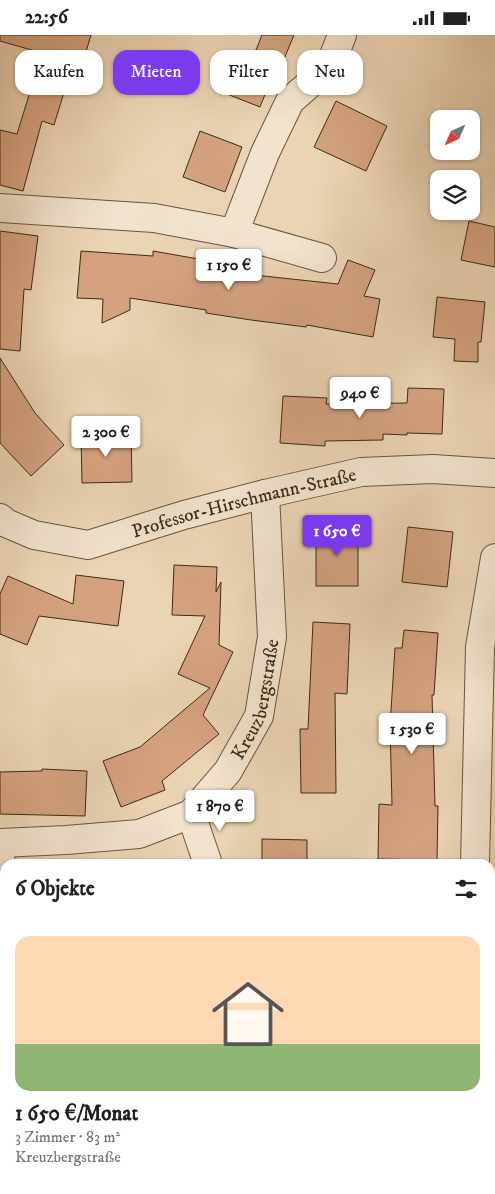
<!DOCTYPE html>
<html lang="de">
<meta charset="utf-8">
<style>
body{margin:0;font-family:"IM FELL DW Pica",serif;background:#f2f2f2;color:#202124;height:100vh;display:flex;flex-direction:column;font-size:19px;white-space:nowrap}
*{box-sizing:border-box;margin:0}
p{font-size:16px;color:#757577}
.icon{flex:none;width:28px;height:28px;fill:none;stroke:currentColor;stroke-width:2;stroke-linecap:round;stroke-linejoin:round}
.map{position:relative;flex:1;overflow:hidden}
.drawer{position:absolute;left:0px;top:824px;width:495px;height:336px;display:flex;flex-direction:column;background:#fff;border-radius:15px 15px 0 0;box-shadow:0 1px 4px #0004}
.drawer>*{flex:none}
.top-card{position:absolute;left:15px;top:15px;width:465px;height:45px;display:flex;gap:10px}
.needle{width:32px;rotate:225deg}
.buttons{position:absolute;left:430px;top:75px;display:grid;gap:10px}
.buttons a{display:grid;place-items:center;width:50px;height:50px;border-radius:10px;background:#fff;box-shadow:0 1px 4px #0004;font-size:25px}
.price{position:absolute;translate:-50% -42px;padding:0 11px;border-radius:5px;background:#fff;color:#222;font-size:16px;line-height:32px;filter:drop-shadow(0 1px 2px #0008)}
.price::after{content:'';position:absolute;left:50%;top:30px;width:15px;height:11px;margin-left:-8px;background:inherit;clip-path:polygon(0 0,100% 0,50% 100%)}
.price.on{background:#7c3aed;color:#fff}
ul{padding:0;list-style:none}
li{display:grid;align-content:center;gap:10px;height:265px;padding:0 15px}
li span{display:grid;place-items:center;height:155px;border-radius:15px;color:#555}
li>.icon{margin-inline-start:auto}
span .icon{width:90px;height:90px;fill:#fffc;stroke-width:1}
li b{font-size:21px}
h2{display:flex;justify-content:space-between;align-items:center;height:60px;padding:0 15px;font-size:21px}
.pill{padding:0 18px;border-radius:15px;background:#fff;box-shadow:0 1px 4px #0004;font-size:18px;line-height:45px}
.pill.on{background:#7c3aed;color:#fff}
.status{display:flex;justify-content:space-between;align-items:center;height:35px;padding:0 25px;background:#fff;direction:ltr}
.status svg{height:14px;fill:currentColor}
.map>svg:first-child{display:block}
</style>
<div class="status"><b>22:56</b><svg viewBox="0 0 49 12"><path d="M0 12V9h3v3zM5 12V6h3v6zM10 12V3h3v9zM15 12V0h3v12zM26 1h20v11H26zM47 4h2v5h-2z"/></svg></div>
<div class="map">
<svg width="495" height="1159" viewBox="0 0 495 1159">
<rect width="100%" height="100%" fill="#ebd4b4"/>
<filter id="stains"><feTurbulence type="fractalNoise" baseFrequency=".004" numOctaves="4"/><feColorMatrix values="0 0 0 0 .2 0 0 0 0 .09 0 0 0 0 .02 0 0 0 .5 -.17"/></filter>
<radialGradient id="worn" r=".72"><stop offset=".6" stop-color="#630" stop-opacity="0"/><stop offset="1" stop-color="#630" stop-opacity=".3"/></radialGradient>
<g fill="#d5a280" stroke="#3c2c16">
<path d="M0,0H91L82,30L73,28L54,90L42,86L23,156L0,150V95L17,99L42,18L0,6Z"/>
<path d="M262,0H294L284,24L280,22L260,72L227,59L242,21L252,25Z"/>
<path d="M336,66L387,91L366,136L314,112Z"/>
<path d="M200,96L242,112L225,157L183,142Z"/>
<path d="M469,186L495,192V232L461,225Z"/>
<path d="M0,196L38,201L31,255L24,254L20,316L0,314Z"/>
<path d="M81,216L153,221V216L255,234L254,240L338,249L348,225L375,235L364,261L380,264L373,302L307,290L306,292L251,285L206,278V275L130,263V275L102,288L103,264L77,263Z"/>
<path d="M437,262L485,267L481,307H478V327L454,326L455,304L433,302Z"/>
<path d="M0,323L35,378L64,410L31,441L0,408Z"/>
<path d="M408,353L444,354L442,399L407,398V400L383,399V405L325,406V411L280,408L283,361L327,363L326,369L407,368Z"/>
<path d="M131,399L132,447L82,448L81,400Z"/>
<path d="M408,492L453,497L447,552L402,547Z"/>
<rect x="316" y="494" width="42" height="57"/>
<path d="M174,530L217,532L216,557L221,547L219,610L233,617L203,680L219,699L162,746L165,755L121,772L103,726L140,712L210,653L178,639L205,581L172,580Z"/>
<path d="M76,540L124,546L118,591L39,581L27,610L0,599V559L8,541L73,569Z"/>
<path d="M313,587L350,589L347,659L335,658L336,758H301L300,694H308Z"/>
<path d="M404,595L438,598L434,660H432L435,771H438L437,825L378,824L379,769L392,770L390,691L395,613H402Z"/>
<path d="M42,734L87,736L85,781L0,779V737L42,736Z"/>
<path d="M262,804L307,805V829H262Z"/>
</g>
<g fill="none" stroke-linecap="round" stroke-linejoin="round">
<defs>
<g id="minor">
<path d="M0,173L154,183L234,198L322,223"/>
<path d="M234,198L265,118L290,66L330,31L342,0"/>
<path id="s1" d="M0,483L6,488L34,500L88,510L184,480L265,459L361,437L433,434L495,438"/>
<path d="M191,779L208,829"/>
<path id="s2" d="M0,808L66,805L139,799L191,779L228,736L259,681L272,602L265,459"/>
<path d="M0,818L5,924"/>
<path d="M475,829L480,612L495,523"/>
<path d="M490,1051L495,1092"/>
<path d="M20,1155L21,1159"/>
<path d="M257,1155L258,1159"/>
</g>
</defs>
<use href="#minor" stroke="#68563e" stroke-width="30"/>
<use href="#minor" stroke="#f2e3ce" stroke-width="28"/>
</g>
<g text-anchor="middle" stroke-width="4" stroke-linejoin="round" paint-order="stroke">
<g font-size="19" fill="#3c2c16" stroke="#f2e3ce">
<text dy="7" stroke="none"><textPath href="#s1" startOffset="255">Professor-Hirschmann-Straße</textPath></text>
<text dy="7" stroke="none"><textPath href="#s2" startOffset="330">Kreuzbergstraße</textPath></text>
</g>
</g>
<rect width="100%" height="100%" filter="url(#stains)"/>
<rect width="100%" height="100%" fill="url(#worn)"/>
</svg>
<div class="buttons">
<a><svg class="needle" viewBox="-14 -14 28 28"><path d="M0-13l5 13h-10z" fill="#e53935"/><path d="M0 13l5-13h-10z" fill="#757577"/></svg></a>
<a><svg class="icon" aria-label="layers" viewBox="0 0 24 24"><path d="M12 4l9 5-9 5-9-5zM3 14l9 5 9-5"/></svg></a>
</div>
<b class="price" style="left:229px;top:256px">1 150 €</b>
<b class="price" style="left:360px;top:384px">940 €</b>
<b class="price" style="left:106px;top:423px">2 300 €</b>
<b class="price on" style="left:337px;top:522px">1 650 €</b>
<b class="price" style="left:412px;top:720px">1 530 €</b>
<b class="price" style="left:220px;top:797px">1 870 €</b>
<div class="top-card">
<a class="pill">Kaufen</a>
<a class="pill on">Mieten</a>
<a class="pill">Filter</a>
<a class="pill">Neu</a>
</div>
<section class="drawer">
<h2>6 Objekte<svg class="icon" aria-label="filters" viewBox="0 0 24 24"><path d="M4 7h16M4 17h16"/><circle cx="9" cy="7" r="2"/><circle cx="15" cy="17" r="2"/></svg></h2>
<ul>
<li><span style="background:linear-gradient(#ffd9b3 70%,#8fb573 0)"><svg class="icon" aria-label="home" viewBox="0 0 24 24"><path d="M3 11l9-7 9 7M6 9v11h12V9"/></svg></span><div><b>1 650 €/Monat</b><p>3 Zimmer · 83 m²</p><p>Kreuzbergstraße</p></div></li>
</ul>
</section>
</div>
